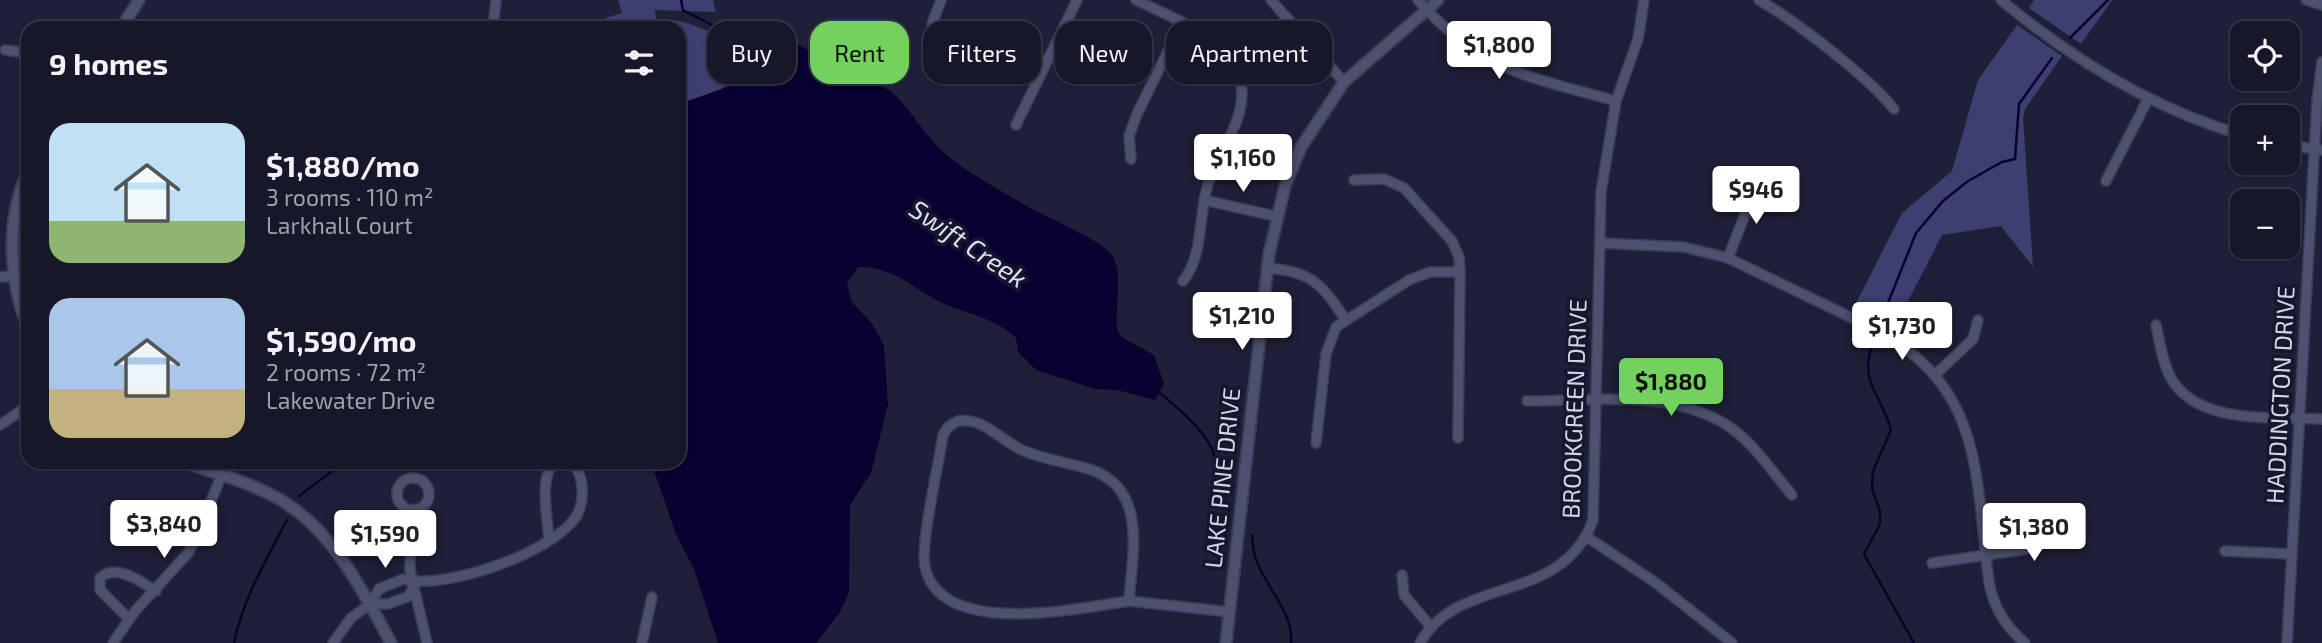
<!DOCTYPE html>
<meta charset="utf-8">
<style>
body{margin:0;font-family:"Exo 2",sans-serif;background:#1f2132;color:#f1f3f6;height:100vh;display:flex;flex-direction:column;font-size:26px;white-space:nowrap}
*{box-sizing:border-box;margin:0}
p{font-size:23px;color:#9ea0a8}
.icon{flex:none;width:38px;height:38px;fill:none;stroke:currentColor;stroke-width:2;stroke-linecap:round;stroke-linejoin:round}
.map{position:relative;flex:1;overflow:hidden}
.sheet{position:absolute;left:21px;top:21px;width:665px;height:448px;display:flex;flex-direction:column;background:#16182a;border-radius:21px;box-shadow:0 2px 5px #0004,0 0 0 2px #353747}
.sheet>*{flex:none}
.top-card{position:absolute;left:707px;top:21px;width:665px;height:63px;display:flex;gap:14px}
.tools{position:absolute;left:2230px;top:21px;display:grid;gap:14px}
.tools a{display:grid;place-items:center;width:70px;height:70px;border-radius:14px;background:#16182a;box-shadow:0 2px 5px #0004,0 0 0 2px #353747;font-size:35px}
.price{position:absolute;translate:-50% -60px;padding:0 16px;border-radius:7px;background:#fff;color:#222;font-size:23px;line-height:46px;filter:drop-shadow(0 2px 4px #0008)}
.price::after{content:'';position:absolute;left:50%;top:42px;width:21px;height:16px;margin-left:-10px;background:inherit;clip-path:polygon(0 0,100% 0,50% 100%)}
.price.on{background:#72d25d;color:#111}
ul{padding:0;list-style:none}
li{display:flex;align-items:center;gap:21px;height:175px;padding:0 28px}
li span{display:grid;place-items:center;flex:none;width:196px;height:140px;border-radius:21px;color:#555}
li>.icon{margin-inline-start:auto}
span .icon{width:84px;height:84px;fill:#fffc;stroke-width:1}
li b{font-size:30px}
h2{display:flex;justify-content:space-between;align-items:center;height:84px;padding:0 28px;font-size:30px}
.chip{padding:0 24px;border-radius:21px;background:#16182a;box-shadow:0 2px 5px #0004,0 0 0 2px #353747;font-size:24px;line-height:63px}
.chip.on{background:#72d25d;color:#111}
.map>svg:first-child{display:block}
</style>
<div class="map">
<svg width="2322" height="643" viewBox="0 0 2322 643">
<rect width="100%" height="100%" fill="#1e2038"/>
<g fill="#3d3f71">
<path d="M618,0H713L716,12L655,10L656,21C683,14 725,39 749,53C732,92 717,92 679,104V28H608L606,18L622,13Z"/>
<path d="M2034,0H2112L2081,44L2029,8Z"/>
<path d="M2017,25L2062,56L2025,109L2023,118L2033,267L2001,226L1942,235L1893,330L1857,311L1856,303L1902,213L1952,171L1978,80Z"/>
</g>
<path fill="#09012f" d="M764,28L889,90C909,106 920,129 938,147C961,170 995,187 1023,204C1044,217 1099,238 1112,255C1124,273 1114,308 1117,329L1121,337L1154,355L1164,384L1155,400L1117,390L1095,389L1036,370L1018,352L1016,338C997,319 971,315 947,305C915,292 897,266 858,267L847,283L851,301L873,325L884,346L888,404L871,473L850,505L849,592L840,612L816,643H718L694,569L676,534L651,462H679V104L730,86Z"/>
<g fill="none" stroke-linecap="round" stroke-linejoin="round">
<g stroke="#09012f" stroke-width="2.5">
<path d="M681,0L683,10L754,47"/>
<path d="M2070,38L2108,0"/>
<path d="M1882,318L1916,233L1943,201L1968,181L2002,162L2015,159L2019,104L2052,58"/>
<path d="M1874,339C1857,383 1881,392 1891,430L1873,471L1872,489L1880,511V524L1864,554L1914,643"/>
<path d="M1156,390C1176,406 1199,425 1211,447C1221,466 1215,492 1229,511"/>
<path d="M299,496L344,462"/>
<path d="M1252,535C1253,544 1253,554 1257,562C1267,588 1294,614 1291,643"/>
<path d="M234,643C243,599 266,560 287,520"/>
</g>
<defs>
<g id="minor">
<path d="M1136,0C1186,25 1262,48 1237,120C1229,142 1215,162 1208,184C1198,216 1204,255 1183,281"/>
<path d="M1271,0L1344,82"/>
<path d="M1418,0C1480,71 1530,77 1616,101"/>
<path d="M1759,0C1797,22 1867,76 1894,109"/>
<path d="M2001,0C2072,59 2153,109 2242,135"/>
<path d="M2306,0L2322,5"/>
<path d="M493,28L496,0"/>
<path d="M930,42L933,21L941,0"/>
<path d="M5,50L28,53"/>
<path d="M1016,125L1077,0"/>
<path d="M2287,145L2322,150"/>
<path d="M1131,159L1129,136L1137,114L1182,23"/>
<path d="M1354,180L1384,179L1404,188L1452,241L1459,257L1460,272L1458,438"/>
<path d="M2106,181L2148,99"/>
<path d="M1204,200L1275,216"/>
<path d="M1600,243L1684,247L1728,258L1875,329C1985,389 1974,473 1989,582C1993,606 2006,627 2025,643"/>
<path d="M1728,258L1757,184"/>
<path d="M1267,268C1311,271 1322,284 1345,319"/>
<path d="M0,277L13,276"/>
<path d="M2156,325C2160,342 2162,362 2171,378C2198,426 2275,416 2322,419"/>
<path d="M1936,374L1973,339L1978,320"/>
<path d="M1527,401C1592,401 1681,388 1735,431C1757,448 1774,474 1792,495"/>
<path d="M958,421C984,417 1002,442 1024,451C1046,460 1070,463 1092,470C1148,490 1132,555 1129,601C1080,608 941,639 925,567C920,544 939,463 943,435L948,427Z"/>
<path d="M0,425L28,406"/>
<path d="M1316,443L1326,354L1336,327L1409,280L1430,272H1460"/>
<circle cx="413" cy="494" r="16"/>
<path d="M411,510L410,570L427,643"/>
<path d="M1587,537L1656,583L1732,643"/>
<path d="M549,540C548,520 538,476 555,462"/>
<path d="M2225,551L2291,554"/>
<path d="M1932,563L2027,549L2064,525"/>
<path d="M1402,575L1404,595L1431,627"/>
<path d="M1129,601L1230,612"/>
<path d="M370,604H388L409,596L415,584"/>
<path d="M129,619L100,590V578C116,563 140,581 156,591"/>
<path d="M113,643L135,611L189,552L222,475"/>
<path d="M333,643L351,618L370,604L379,589L403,579C443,591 552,553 576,517C582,507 583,497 582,486C581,476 578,468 571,462"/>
<path d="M642,643L652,597"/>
<path d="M1420,643C1458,574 1562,606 1593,520L1601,192L1616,101L1638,39L1644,0"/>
<path d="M2287,643L2317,102L2322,62"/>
</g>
<g id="tertiary">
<path d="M121,28L139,0"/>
<path d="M28,172C5,221 9,280 28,328"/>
<path d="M183,462C215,473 249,482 279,499C332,529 363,591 391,643"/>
<path d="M1226,643L1269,254L1285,186L1301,147L1344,82L1438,0"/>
</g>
</defs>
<use href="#minor" stroke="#3b3d54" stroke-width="12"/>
<use href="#tertiary" stroke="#3b3d54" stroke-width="14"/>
<use href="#minor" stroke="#4d506e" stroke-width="9"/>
<use href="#tertiary" stroke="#4d506e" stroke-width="10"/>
</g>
<g text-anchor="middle" stroke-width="7" stroke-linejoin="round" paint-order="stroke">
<g font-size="24" fill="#d4d6e6" stroke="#15172e">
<text transform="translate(2281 395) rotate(-87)" y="8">HADDINGTON DRIVE</text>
<text transform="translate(1575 409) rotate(-88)" y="8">BROOKGREEN DRIVE</text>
<text transform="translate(1223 478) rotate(-84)" y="8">LAKE PINE DRIVE</text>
</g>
<g font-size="26" font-style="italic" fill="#dddff4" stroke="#15172e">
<text transform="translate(968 244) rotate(34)" y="9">Swift Creek</text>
</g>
</g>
</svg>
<div class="tools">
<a><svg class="icon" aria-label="locate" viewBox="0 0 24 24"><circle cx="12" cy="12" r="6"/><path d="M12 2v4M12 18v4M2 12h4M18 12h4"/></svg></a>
<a>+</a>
<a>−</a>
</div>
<b class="price" style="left:1499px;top:81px">$1,800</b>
<b class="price" style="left:1243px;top:194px">$1,160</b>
<b class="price" style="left:1756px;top:226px">$946</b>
<b class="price" style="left:1242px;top:352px">$1,210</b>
<b class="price" style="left:1902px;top:362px">$1,730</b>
<b class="price on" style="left:1671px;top:418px">$1,880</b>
<b class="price" style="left:164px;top:560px">$3,840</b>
<b class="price" style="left:2034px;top:563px">$1,380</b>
<b class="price" style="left:385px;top:570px">$1,590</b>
<div class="top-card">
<a class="chip">Buy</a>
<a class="chip on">Rent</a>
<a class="chip">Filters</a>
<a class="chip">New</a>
<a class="chip">Apartment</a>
</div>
<section class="sheet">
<h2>9 homes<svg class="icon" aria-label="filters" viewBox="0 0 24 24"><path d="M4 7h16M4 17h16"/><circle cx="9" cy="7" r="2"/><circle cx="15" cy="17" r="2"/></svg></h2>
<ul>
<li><span style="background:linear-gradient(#bfe0f5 70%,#8fb573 0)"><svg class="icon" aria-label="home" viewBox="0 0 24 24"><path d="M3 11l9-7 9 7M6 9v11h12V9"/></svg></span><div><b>$1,880/mo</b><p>3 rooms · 110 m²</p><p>Larkhall Court</p></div></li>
<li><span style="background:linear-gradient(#a9c7e8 65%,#c2b280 0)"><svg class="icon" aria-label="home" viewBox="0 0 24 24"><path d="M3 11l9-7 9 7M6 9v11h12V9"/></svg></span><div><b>$1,590/mo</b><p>2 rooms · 72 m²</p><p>Lakewater Drive</p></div></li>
</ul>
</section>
</div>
